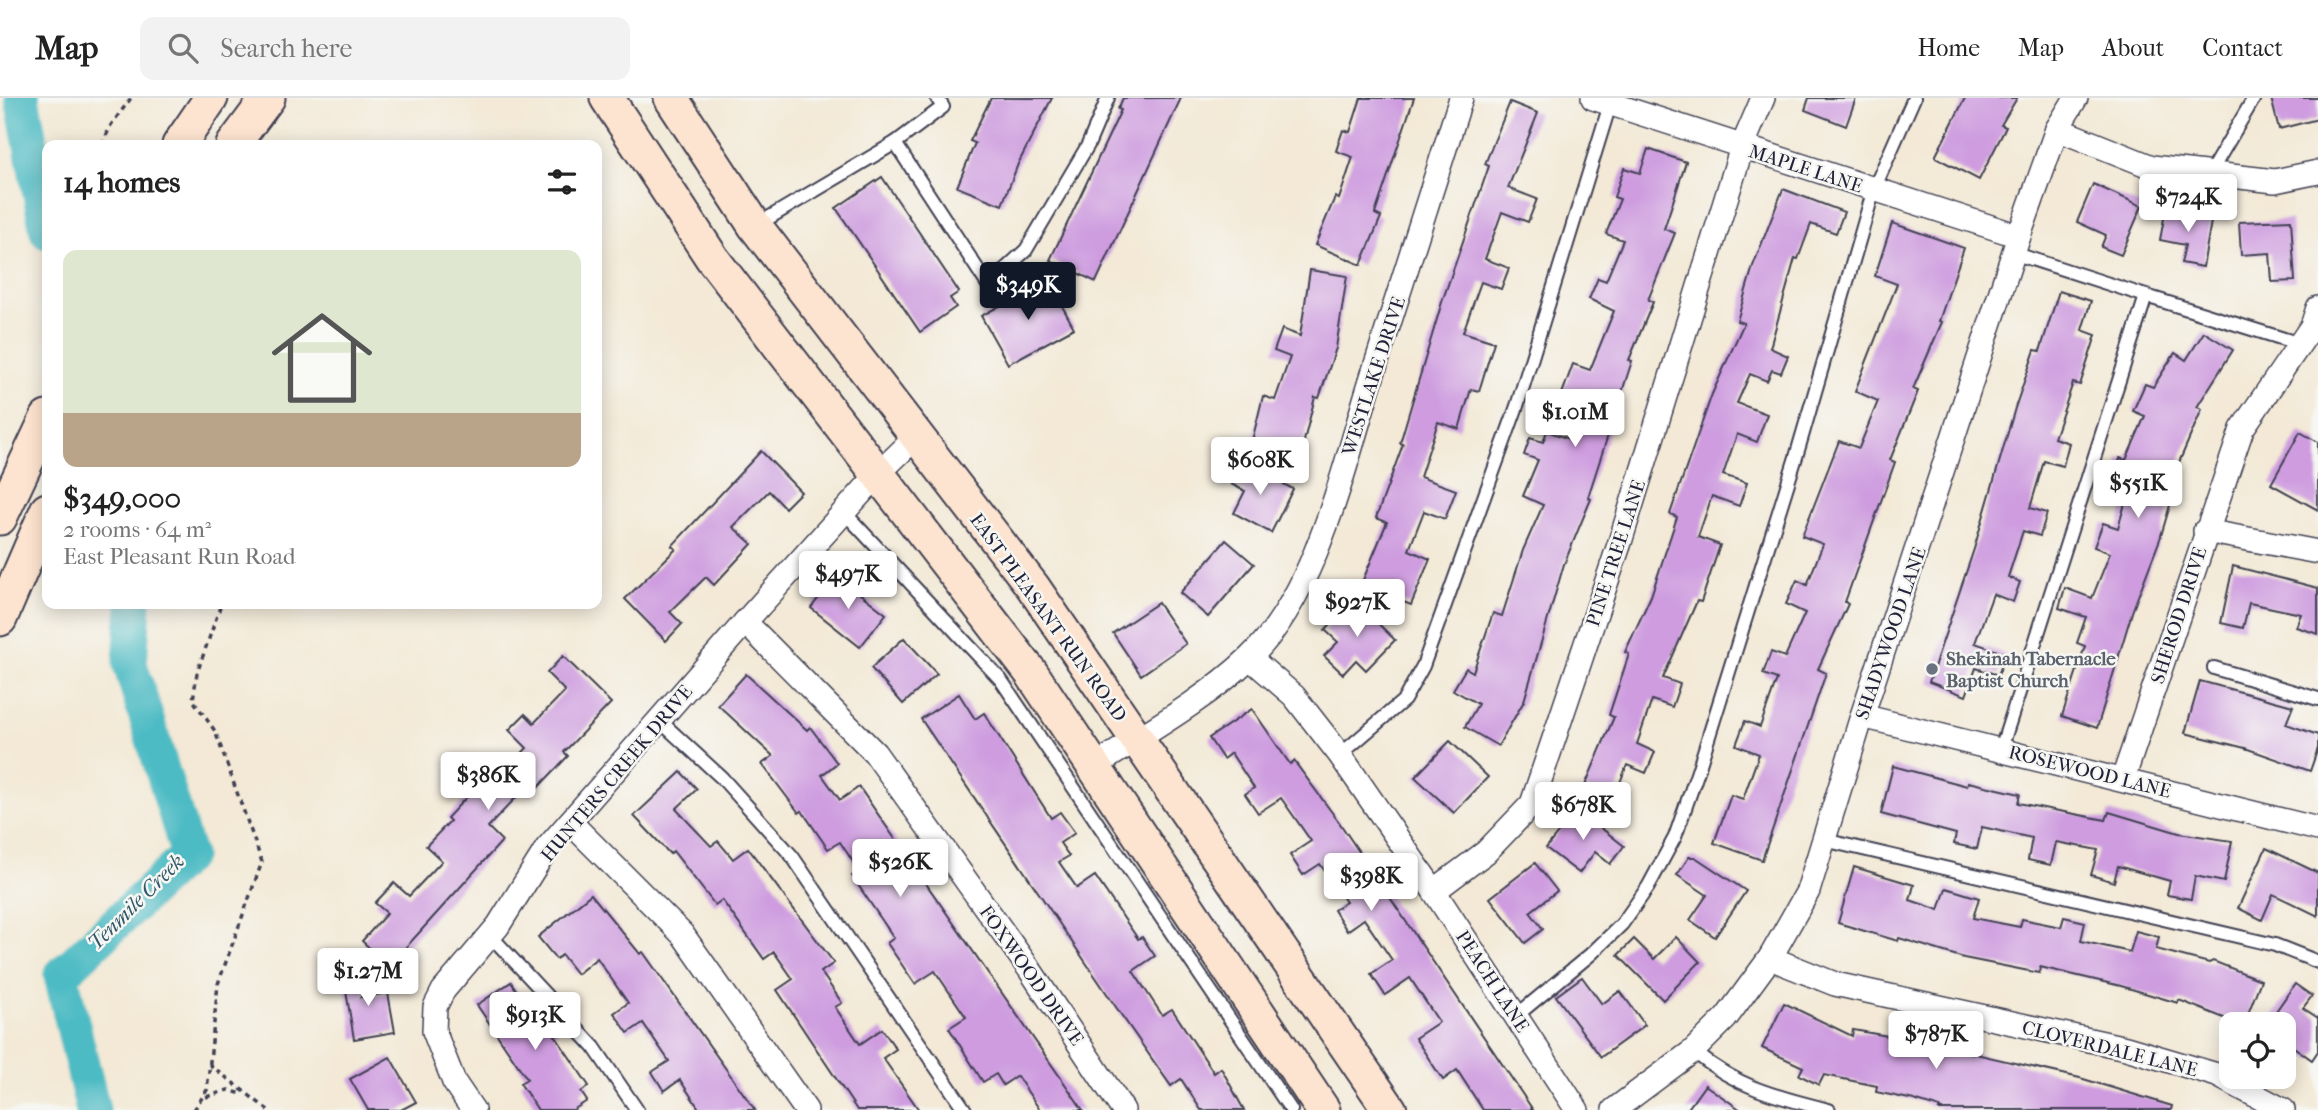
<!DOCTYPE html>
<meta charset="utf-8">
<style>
body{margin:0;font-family:"IM FELL French Canon",serif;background:#f2f2f2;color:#222;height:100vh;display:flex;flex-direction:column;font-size:26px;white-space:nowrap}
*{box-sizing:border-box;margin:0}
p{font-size:23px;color:#767676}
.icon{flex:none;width:38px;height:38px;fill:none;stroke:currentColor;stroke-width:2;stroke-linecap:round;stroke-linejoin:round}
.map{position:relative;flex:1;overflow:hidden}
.details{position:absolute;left:42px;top:42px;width:560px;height:469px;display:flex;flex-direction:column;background:#fff;border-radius:14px;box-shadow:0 4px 18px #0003}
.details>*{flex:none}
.controls{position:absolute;left:2219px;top:914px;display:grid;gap:14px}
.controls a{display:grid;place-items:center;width:77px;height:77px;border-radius:14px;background:#fff;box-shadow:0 4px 18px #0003;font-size:35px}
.price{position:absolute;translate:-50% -60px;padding:0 16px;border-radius:7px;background:#fff;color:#222;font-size:23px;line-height:46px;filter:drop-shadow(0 2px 4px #0008)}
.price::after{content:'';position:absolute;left:50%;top:42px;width:21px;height:16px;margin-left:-10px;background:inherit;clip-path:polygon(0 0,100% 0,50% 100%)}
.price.active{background:#111827;color:#fff}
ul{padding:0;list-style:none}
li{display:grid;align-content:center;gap:14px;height:371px;padding:0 21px}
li+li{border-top:2px solid #e0e0e0}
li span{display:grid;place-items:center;height:217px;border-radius:14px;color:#555}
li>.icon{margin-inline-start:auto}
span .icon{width:126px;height:126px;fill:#fffc;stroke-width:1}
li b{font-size:30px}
h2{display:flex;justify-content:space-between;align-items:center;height:84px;padding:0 21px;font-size:30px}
header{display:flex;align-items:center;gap:42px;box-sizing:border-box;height:98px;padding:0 35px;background:#fff;border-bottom:2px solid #e0e0e0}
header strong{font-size:33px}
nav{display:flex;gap:38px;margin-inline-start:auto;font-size:24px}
.search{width:490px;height:63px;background:#f2f2f2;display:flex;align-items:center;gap:18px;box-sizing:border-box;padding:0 24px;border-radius:14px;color:#767676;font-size:26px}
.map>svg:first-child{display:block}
</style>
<header>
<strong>Map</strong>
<div class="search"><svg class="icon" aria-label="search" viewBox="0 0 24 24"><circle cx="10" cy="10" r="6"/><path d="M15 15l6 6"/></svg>Search here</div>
<nav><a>Home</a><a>Map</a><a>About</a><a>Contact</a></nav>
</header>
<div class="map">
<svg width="2318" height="1012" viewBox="0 0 2318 1012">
<rect width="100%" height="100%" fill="#f6f6f2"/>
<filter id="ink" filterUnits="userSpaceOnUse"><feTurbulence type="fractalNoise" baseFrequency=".0143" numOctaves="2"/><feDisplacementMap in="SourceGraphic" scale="14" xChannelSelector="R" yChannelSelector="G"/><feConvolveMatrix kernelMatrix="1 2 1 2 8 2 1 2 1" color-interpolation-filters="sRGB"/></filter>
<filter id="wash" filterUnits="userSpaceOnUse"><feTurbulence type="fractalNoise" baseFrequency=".00686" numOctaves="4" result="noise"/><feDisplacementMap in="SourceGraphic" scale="28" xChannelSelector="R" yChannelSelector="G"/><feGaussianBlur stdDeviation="1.57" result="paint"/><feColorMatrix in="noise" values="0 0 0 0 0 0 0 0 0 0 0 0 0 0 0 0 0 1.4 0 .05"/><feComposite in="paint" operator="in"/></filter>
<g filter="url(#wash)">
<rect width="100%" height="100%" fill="#f3e9d6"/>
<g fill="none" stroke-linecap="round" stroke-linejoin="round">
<g stroke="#4dbbc4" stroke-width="35">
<path d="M22,0L47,133"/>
<path d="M93,1012L61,877L188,757L130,566L134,506"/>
</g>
</g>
<g id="blocks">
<g fill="#ce9cdf">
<path d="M991,0H1052L1018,66L1002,107L957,89L975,45L970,43Z"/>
<path d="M1123,0H1181L1096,184L1050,162L1121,12L1118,11Z"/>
<path d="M1361,0H1414L1375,116L1381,119L1361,167L1315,147L1335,99L1339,101L1353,59L1336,53L1343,32L1350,34Z"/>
<path d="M1809,0H1856L1846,28L1805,12Z"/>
<path d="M1965,0H2017L2001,27L2006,29L1979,82L1935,59Z"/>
<path d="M2271,0H2318V21L2279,31Z"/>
<path d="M1510,4L1538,15L1508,90L1537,101L1528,124L1502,114L1485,161L1509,170L1501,191L1481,184L1463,234L1494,244L1479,293L1471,291L1459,331L1438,324L1420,379L1456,392L1445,421L1424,413L1409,452L1430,461L1411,507L1361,487L1387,424L1376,420L1403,346L1400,345L1442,204L1489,68L1485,66Z"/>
<path d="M1648,51L1686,64L1664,131L1675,135L1648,202L1653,204L1629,262L1632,263L1588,399L1591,401L1564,466L1524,603L1498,648L1465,629L1478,606L1453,592L1466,570L1473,574L1493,515L1502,518L1523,452L1543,407L1523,398L1538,362L1524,357L1530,340L1543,344L1547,333L1569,341L1581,303L1562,296L1573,266L1590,272L1614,213L1589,201L1598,180L1606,183L1623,142L1606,136L1620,101L1614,99L1624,70L1640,75Z"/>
<path d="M882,79L959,194L950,200L956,209L920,234L836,110Z"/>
<path d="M2093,86L2142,108L2121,157L2101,149L2106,137L2077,124Z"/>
<path d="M1783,91L1844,114L1836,135L1811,126L1798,161L1795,160L1770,250L1788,258L1781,275L1772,272L1767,283L1750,276L1737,305L1767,316L1757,344L1737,336L1723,377L1747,385L1739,408L1712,398L1698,439L1720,447L1701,504L1697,503L1663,580L1680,586L1672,609L1652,602L1637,646L1655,654L1646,675L1627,667L1613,702L1584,690L1614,619L1609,617L1629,556L1625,554L1651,498L1677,419L1670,416L1712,296L1744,225L1737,223L1753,168Z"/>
<path d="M2166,110L2212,118L2203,169L2181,165L2185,147L2160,142Z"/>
<path d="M2291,122L2295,183L2272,184L2270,155L2241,157L2239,124Z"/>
<path d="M1892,125L1964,150L1939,223L1942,224L1913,291L1918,293L1890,362L1895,364L1845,504L1848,506L1818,571L1826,575L1762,762L1714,745L1731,697L1743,701L1759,656L1736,647L1745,623L1760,629L1777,581L1763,576L1771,554L1785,559L1805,515L1786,506L1797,482L1807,487L1823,446L1802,438L1813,410L1839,343L1859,350L1878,303L1855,293L1897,186L1875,178Z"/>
<path d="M1310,172L1347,178L1336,250L1319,300L1315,299L1299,363L1250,351L1263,298L1275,302L1290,259L1274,253L1282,231L1300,238Z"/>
<path d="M1048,182L1074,230L1008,266L981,218Z"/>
<path d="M2059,193L2091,203L2082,232L2096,237L2080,287L2073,285L2054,340L2069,345L2063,368L2044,363L2030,410L2047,415L2040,438L2023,433L2008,479L2020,484L2013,504L1993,496L1975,545L2006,556L1998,577L1976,570L1966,598L1929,584L1974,451L2015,310L2035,252L2040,253Z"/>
<path d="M2204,234L2233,252L2197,309L2202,311L2174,376L2179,377L2160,441L2132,514L2097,630L2062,618L2085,548L2077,545L2086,519L2059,510L2065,490L2092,500L2110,455L2094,449L2103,425L2118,430L2130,388L2114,383L2120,360L2126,362L2145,318L2133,313L2145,286L2153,289L2175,255L2186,262Z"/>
<path d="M2300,334L2318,344V412L2271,386Z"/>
<path d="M761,353L801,394L785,410L769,393L733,429L752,446L714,487L706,479L670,514L682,526L666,543L625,501L676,451L672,448Z"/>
<path d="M1242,364L1293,391L1271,435L1234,415L1245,393L1231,386Z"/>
<path d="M1226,442L1254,466L1208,519L1180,495Z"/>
<path d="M2233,468L2318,490V536L2296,529L2301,516L2249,505L2243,530L2221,525Z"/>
<path d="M836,477L886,516L860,549L811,510Z"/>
<path d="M1354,502L1395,542L1366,572L1356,562L1343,576L1324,558L1338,544L1325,532Z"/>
<path d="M1158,505L1186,546L1141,577L1113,535Z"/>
<path d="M904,540L937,576L903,606L871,570Z"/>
<path d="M563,558L611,605L564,654L568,658L530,698L524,691L488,729L502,743L389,868L362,843L387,815L375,805L394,785L409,798L442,763L426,748L450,723L447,720L487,677L495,684L527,650L509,632L525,616L534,625L565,593L547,575Z"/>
<path d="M746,576L807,632L810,629L837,665L822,677L840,702L859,689L1083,1012H1040L1017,978L1003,987L996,976L983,984L949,930L966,919L935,873L915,886L887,845L894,840L852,778L859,773L840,744L828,751L802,713L799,715L762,666L773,658L718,607Z"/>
<path d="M2200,583L2293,608L2286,626L2318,637V650L2310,673L2245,650L2185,635Z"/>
<path d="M959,596L975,621L984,615L1051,720L1060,714L1075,735L1060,745L1069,758L1059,764L1077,790L1095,778L1138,841L1142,839L1155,858L1133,873L1162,917L1172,911L1214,975L1221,970L1244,1012H1201L1181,981L1171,988L1122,918L921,621Z"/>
<path d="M1252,611L1290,666L1294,663L1339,724L1533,1012H1483L1457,972L1443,982L1415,940L1439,924L1410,880L1385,897L1371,876L1392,862L1364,821L1347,833L1334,812L1346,804L1320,766L1303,777L1290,757L1311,743L1281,700L1258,715L1245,696L1254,690L1231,655L1223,661L1209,640Z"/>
<path d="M1450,643L1488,679L1454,715L1415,679Z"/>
<path d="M1893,668L1967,688L1968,684L2020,696L2018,705L2106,722L2109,714L2179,735L2232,743L2224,784L2195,778L2191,801L2167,797L2170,783L2118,768L2114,784L2091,777L2098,752L2056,744L2051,767L2028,762L2032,740L1982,729L1977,751L1954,746L1956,736L1881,716Z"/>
<path d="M681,674L697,691L676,711L711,748L718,743L733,761L748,750L834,865L821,874L842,905L835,909L860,946L882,931L896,951L883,960L919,1012H857L777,892L793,881L774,854L764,861L722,802L715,807L673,753L670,756L634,718Z"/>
<path d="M1577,711L1624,748L1610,766L1595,754L1579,775L1546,750Z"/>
<path d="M2266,750L2318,775V818L2273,796L2262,822L2238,810Z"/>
<path d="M1689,759H1695L1746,793L1715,839L1690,822L1707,797L1677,777Z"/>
<path d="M1535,765L1557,793L1530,814L1543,831L1525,845L1490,800Z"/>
<path d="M1854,769L1914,787L1910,802L1939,812L1946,790L1979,800L1973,820L2020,829L2022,821L2061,829L2064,819L2085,824L2081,843L2130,854L2136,833L2159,839L2156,851L2209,865L2213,863L2261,882L2244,926H2239L2179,902L2178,905L2121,888L2040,869L2039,875L1964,860L1899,840L1898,843L1838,825Z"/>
<path d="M591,796L640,856L643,854L755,1012H700L680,982L664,993L652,974L669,963L643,925L628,935L614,915L628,905L597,860L577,876L562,857L556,861L538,839Z"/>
<path d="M1676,839L1700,864L1663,902L1618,857L1634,841L1654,861Z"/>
<path d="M382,875L361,899L388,895L395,934L354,941L344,881Z"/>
<path d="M1582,879L1602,906L1620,893L1645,927L1601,959L1556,898Z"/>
<path d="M511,884L535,920L545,913L558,933L554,936L589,988L581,994L587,1003L573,1012H538L520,985L527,981L477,907Z"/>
<path d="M2295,886L2312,898L2303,910L2318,920V953L2312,962L2284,942V926H2267Z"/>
<path d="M1784,905L1852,938L1853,932L1928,945L2080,980L2172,1008L2171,1012H1939L1940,1010L1914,1002L1876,994L1877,988L1824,977L1819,987L1799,977L1803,969L1762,950Z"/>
<path d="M390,959L416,1004L401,1012H368L350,981Z"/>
<path d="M1705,987L1741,1012H1687Z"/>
</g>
</g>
</g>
<g filter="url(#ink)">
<use href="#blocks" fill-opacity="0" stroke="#414052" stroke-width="2"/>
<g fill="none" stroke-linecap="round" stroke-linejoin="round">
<defs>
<g id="service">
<path d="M895,45L988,187L1026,152L1088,47L1108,0"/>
<path d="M2210,75L2254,0"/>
<path d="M755,128L895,45L943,9L937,0"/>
<path d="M2013,155L2146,198"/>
<path d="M844,414L1001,582L1291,1012"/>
<path d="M2214,570L2318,601"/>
<path d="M660,623L722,680L792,758L965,1012"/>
<path d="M2001,651L2146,198L2300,246"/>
<path d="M1340,657L1404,602L1423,568L1517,308L1612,0"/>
<path d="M1824,742L2275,847L2318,864"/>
<path d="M490,837L594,949L637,1012"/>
<path d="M1516,918L1591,856L1622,826L1648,789L1675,739L1698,673L1796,359L1874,91L1914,0"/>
<path d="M1693,953C1739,990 1773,998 1829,1012"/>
</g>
<g id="minor">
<path d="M1593,0L2019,138"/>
<path d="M2057,31L2152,69L2275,83L2318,74"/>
<path d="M2205,433L2318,454"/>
<path d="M745,524L875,655L1030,872L1123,1012"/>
<path d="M1250,560L1294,598L1340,657L1434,793L1577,1012"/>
<path d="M1862,618L2318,731"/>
<path d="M1093,669C1144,636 1205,602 1249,560C1316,498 1344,368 1371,282C1401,188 1431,94 1461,0"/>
<path d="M2123,681L2242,331L2312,228L2318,210"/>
<path d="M570,724L683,837L806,1012"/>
<path d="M1434,793L1486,754L1532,706L1621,441L1742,49L1763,0"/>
<path d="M1770,860L1835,886L2126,950L2217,977L2283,1012"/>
<path d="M473,1012L454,984L434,933L435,909L443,893L498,828L547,750L745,524L880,374L916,339"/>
<path d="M1614,1012L1693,953L1726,920L1770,860L1808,793L1862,618L2019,138L2057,31L2076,0"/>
</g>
<g id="secondary">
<path d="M607,0L712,160L1032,576L1323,1012"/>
<path d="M671,0L755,128L1033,489L1390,1012"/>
<path d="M179,47L211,0"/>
<path d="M233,47L268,0"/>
<path d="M0,420L47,320"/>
<path d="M0,521L47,412"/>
</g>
</defs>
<use href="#service" stroke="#414052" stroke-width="16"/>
<use href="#minor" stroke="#414052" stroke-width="26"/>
<use href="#secondary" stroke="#414052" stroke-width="37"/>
<g stroke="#414052" stroke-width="3.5" stroke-dasharray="5 5" stroke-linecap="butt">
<path d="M102,47L111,27L131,0"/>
<path d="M209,966L268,1012"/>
<path d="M206,999L228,992L242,996"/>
<path d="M194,1012L207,992L218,886L262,764L215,633L193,602L197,575L221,506"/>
</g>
<use href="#service" stroke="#fff" stroke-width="12"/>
<use href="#minor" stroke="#fff" stroke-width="23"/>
<use href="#secondary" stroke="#fde4d0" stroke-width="33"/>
</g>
</g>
<circle fill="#6b7280" stroke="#f6f6f2" stroke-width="2.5" cx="1932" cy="571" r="7"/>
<g text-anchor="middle" stroke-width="5" stroke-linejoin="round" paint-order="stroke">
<g font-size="19" fill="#22223b" stroke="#f6f6f2">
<text transform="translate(1806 70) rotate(18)" y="7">MAPLE LANE</text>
<text transform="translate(1373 278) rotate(-72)" y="7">WESTLAKE DRIVE</text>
<text transform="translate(1615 455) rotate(-72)" y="7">PINE TREE LANE</text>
<text transform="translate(2178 517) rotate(-72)" y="7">SHEROD DRIVE</text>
<text transform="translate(1049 519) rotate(54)" y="7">EAST PLEASANT RUN ROAD</text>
<text transform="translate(1890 535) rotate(-71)" y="7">SHADYWOOD LANE</text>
<text transform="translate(2090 673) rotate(14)" y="7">ROSEWOOD LANE</text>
<text transform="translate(616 675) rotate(-50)" y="7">HUNTERS CREEK DRIVE</text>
<text transform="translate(1032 877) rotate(55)" y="7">FOXWOOD DRIVE</text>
<text transform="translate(1493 883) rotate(57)" y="7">PEACH LANE</text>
<text transform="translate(2110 950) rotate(14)" y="7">CLOVERDALE LANE</text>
</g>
<g font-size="19" font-weight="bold" fill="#5b616d" stroke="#f6f6f2" text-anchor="start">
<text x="1946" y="567">Shekinah Tabernacle<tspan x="1946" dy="22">Baptist Church</tspan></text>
</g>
<g font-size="21" font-style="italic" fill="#31586b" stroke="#f6f6f2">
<text transform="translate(136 804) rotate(-45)" y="7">Tenmile Creek</text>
</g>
</g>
</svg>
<div class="controls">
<a><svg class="icon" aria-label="locate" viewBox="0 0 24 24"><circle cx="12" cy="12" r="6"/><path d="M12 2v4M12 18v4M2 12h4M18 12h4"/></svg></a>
</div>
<b class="price" style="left:2188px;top:136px">$724K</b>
<b class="price active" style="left:1028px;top:224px">$349K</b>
<b class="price" style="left:1575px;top:351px">$1.01M</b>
<b class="price" style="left:1260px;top:399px">$608K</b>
<b class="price" style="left:2138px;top:422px">$551K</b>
<b class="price" style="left:848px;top:513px">$497K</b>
<b class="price" style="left:1357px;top:541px">$927K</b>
<b class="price" style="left:488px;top:714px">$386K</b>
<b class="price" style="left:1583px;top:744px">$678K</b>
<b class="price" style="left:900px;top:801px">$526K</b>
<b class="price" style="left:1371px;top:815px">$398K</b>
<b class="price" style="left:368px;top:910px">$1.27M</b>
<b class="price" style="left:535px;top:954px">$913K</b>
<b class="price" style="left:1936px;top:973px">$787K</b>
<section class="details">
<h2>14 homes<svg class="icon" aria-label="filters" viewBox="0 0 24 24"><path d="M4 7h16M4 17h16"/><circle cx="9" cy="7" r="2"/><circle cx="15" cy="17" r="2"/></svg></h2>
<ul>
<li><span style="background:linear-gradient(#dfe7d0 75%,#b9a48a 0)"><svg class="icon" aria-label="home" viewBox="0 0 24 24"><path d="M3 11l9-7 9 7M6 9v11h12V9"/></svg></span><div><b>$349,000</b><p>2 rooms · 64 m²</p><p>East Pleasant Run Road</p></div></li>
</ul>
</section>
</div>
